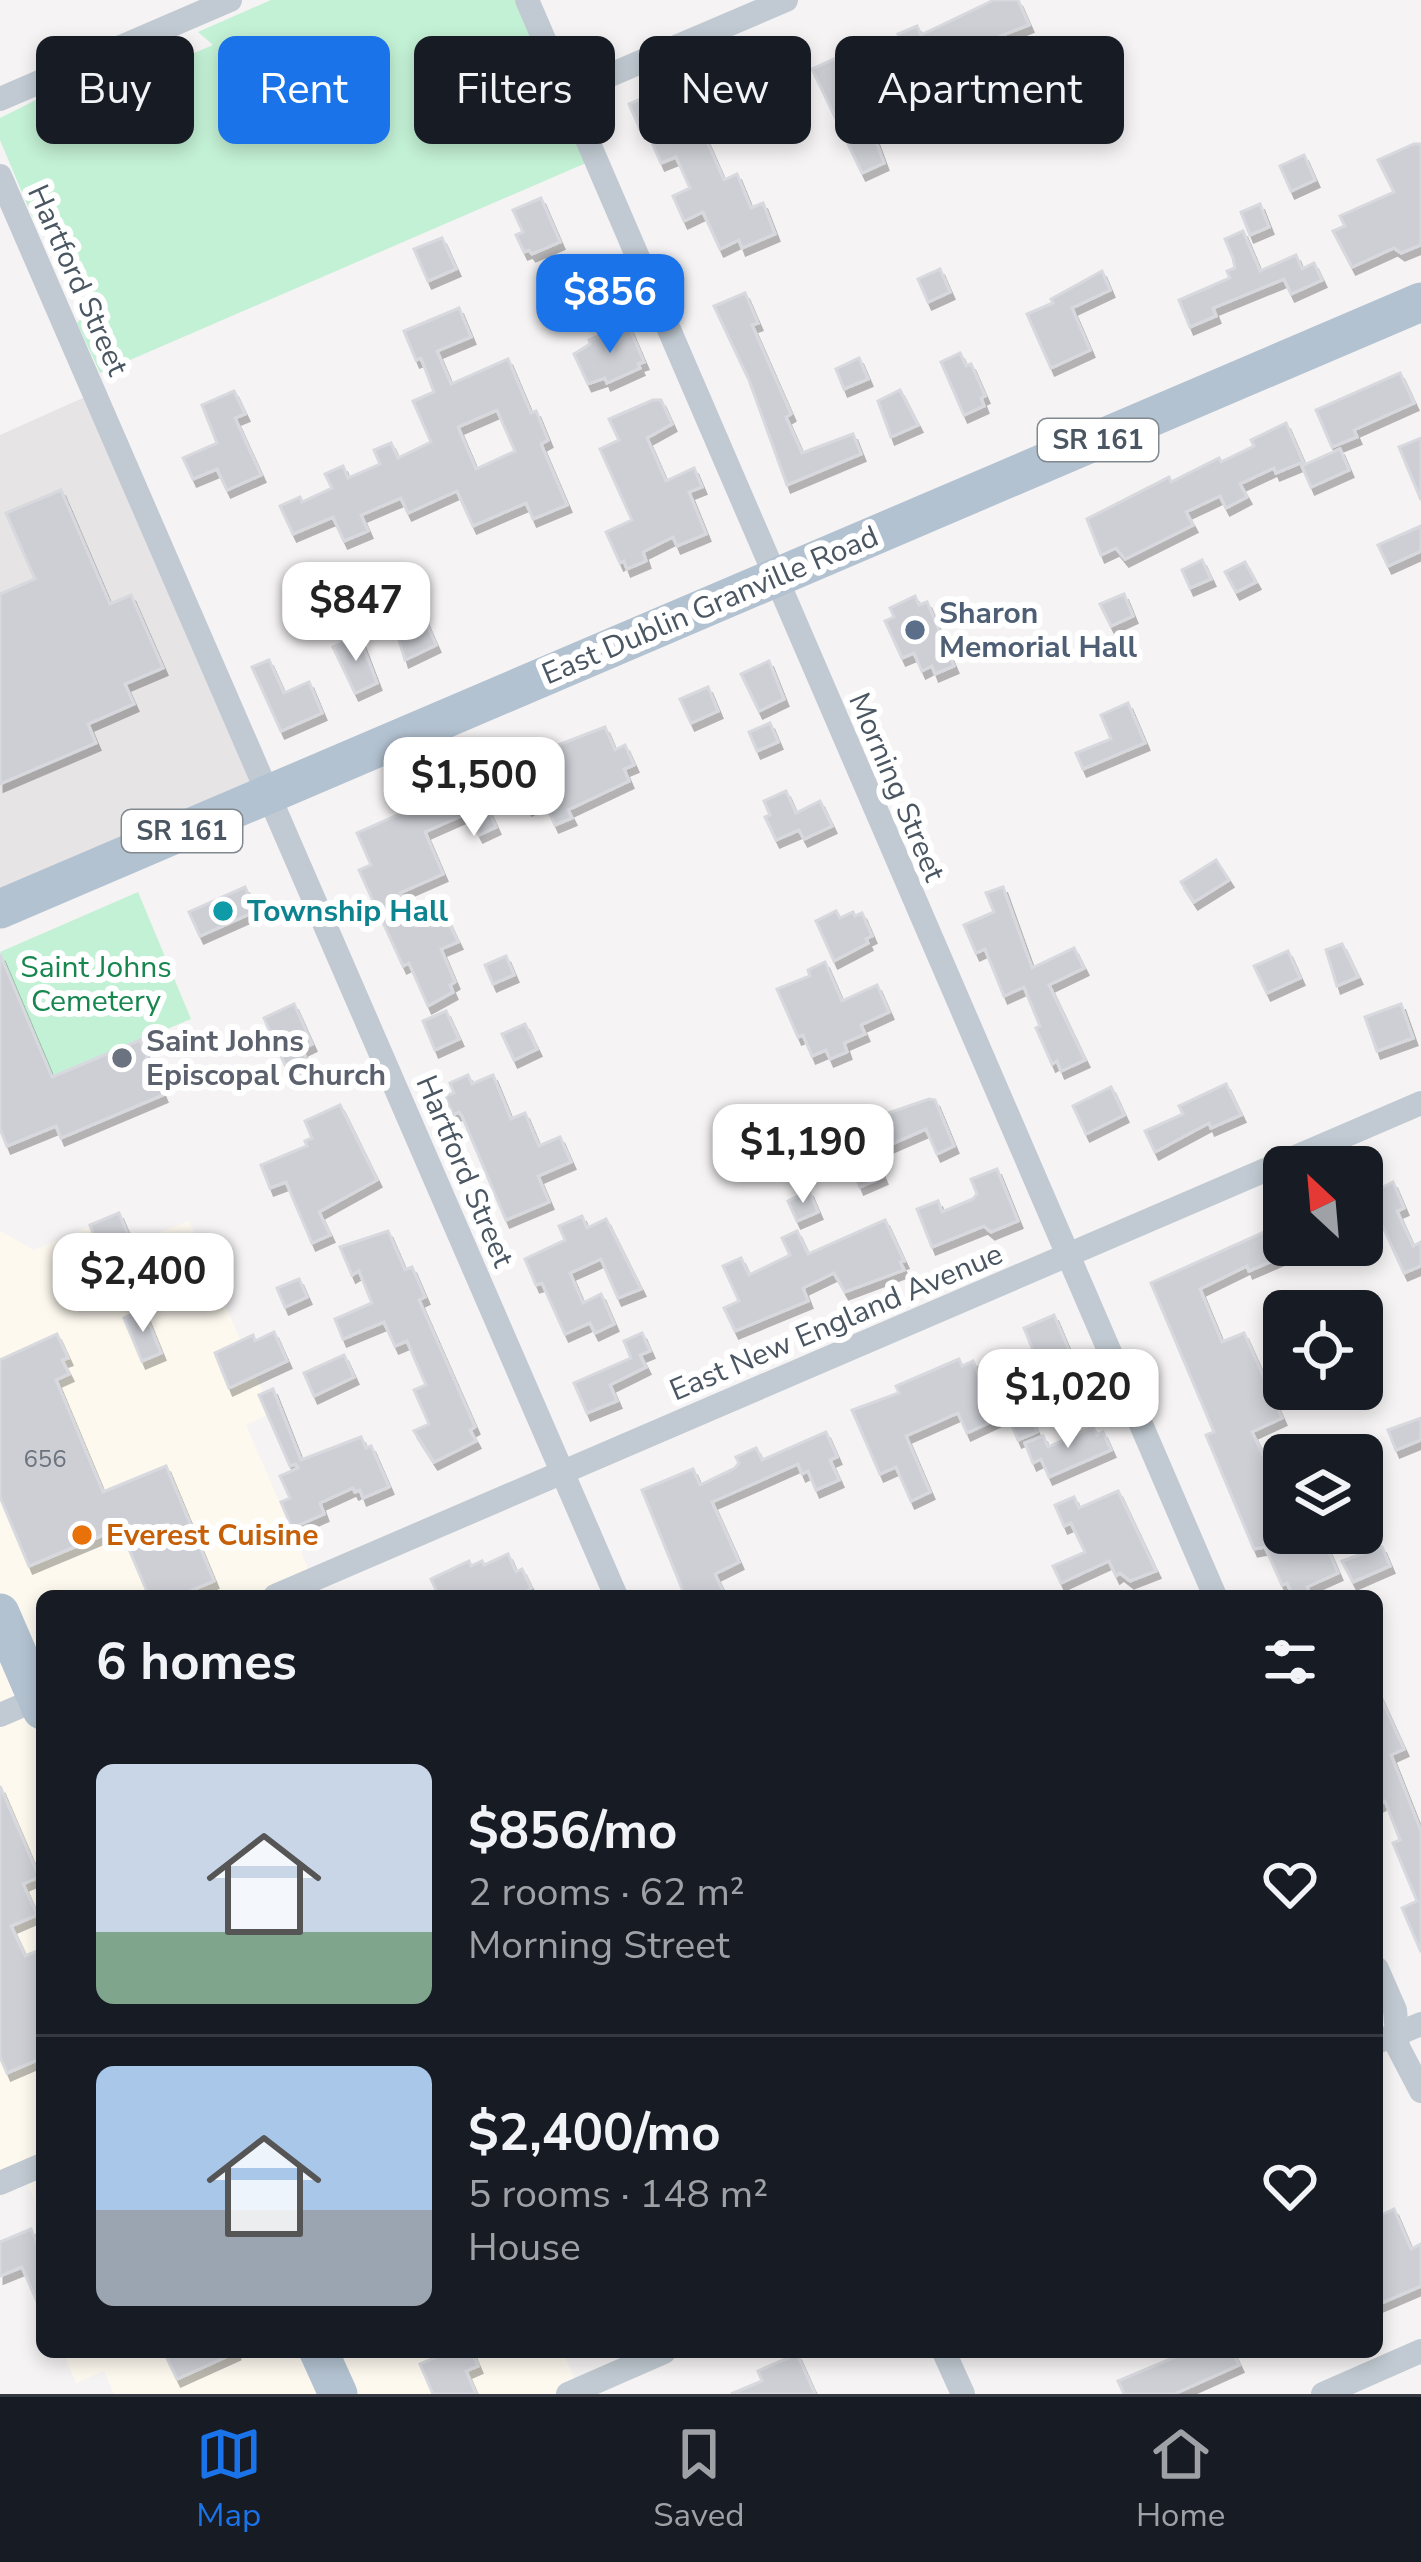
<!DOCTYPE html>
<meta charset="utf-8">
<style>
body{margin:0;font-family:"Nunito Sans",sans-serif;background:#242831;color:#f1f3f6;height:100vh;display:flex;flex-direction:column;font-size:45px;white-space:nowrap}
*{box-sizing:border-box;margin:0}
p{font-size:39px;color:#9ea1a6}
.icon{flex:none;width:66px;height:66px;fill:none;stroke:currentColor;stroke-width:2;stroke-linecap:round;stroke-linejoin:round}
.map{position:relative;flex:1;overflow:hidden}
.drawer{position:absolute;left:36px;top:1590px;width:1347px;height:768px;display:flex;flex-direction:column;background:#171b24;border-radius:18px;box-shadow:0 6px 18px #0003}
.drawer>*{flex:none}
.hud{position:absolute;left:36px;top:36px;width:1350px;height:108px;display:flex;gap:24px}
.needle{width:78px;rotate:334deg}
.fabs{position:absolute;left:1263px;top:1146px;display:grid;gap:24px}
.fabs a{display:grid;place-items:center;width:120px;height:120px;border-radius:18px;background:#171b24;box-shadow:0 6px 18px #0003;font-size:60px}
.price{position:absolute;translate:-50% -102px;padding:0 27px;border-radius:24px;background:#fff;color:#222;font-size:39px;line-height:78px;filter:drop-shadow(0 3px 6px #0008)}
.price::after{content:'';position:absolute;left:50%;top:72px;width:36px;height:27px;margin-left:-18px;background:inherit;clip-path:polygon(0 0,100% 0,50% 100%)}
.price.current{background:#1a73e8;color:#fff}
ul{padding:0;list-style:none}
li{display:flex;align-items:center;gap:36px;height:300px;padding:0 60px}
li+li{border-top:3px solid #363941}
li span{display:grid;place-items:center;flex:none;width:336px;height:240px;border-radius:18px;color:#555}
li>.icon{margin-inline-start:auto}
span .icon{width:144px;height:144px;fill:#fffc;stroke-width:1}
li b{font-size:51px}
h2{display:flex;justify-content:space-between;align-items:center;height:144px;padding:0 60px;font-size:51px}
.pill{padding:0 42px;border-radius:18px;background:#171b24;box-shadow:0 6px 18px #0003;font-size:42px;line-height:108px}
.pill.current{background:#1a73e8;color:#fff}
.dock{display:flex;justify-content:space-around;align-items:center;height:168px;border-top:3px solid #363941;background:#171b24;font-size:33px;color:#9ea1a6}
.dock a{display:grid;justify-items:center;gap:6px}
.dock .current{color:#1a73e8}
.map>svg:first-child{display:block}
</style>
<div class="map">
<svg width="1421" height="2394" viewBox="0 0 1421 2394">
<defs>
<filter id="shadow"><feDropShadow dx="4" dy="7" stdDeviation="0" flood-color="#0004"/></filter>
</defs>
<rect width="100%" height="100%" fill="#f5f3f3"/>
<g fill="#fdf9ef">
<path d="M189,1221L272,1413L246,1425L313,1580L276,1596H42V2218L23,2173L0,2183V1231L34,1250L88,1227L102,1255Z"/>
<path d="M63,2352H563L579,2389L567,2394H114L104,2371L76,2383Z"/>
</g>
<path fill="#e6e4e5" d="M94,393L268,794L0,909V435Z"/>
<g fill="#c3f1d5">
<path d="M271,0H515L586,163L100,373L77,323L93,306L51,206L34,221L0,140V118L36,100L52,115L107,91L94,77L123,65L138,77L213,45L198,32Z"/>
<path d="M138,892L191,1019L52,1077L0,952Z"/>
</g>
<g fill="#cdcfd5" stroke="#d7d9de" stroke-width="3" fill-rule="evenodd" filter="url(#shadow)">
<path d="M994,0H1018L1029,25L1000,36L1003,43L956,64L961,77L944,85L938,71L863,106L884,163L862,173L812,69L841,56L846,66L901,41L898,34L917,26L921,35Z"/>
<path d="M731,76L740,98L721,106L711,85Z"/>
<path d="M673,85L692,129L700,126L724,180L737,174L751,208L763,203L775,234L742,248L739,240L720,249L703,212L684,221L673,196L690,188L676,157L661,163L646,129L641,131L629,104Z"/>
<path d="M1414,144H1421V245L1401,253L1394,248L1352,267L1333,231L1345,226L1340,216L1394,192L1378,160Z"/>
<path d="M1304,155L1315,180L1291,191L1280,166Z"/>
<path d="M541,198L560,242L532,254L529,250L524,252L516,235L523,232L513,210Z"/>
<path d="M1260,204L1269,227L1250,235L1241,212Z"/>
<path d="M1243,231L1260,271L1296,255L1302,269L1314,263L1322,280L1291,294L1284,279L1213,308L1216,316L1190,327L1179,300L1230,278L1227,271L1235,268L1233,258L1225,239Z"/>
<path d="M442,238L456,269L428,281L414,249Z"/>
<path d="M940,269L950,292L928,302L918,279Z"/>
<path d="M1102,271L1110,290L1072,308L1090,350L1051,368L1027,314L1053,303L1051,299Z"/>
<path d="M745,293L758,323L752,325L791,414L786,417L802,453L853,434L861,454L787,485L749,380L714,306Z"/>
<path d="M459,308L471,337L437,351L451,384L508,359L531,413L536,411L548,440L541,444L567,505L533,519L526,503L473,526L457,491L408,513L401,498L361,515L368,531L344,541L333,517L293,534L280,506L300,497L302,502L332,488L325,474L343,466L348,478L380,464L374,450L391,443L398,458L431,442L413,401L434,392L421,358L416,360L404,331ZM497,410L515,451L476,469L458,427Z"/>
<path d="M622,326L623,329L629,327L644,362L638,364L640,368L607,383L605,378L588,384L574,354L590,344L589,340Z"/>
<path d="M960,353L966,366L971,364L985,396L981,398L984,406L964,415L941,362Z"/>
<path d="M859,358L868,379L844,389L836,369Z"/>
<path d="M1400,373L1414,403L1354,430L1357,437L1332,447L1316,410Z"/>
<path d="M900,390L918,425L891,437L878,401Z"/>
<path d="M234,391L245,414L235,418L261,475L227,490L217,469L193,479L183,458L217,443L202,405Z"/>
<path d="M653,400H661L672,424L647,438L666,481L694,468L702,487L689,492L706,534L677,546L673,537L643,552L646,561L627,569L624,561L620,563L606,532L632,520L600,449L619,440L609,419Z"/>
<path d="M1286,423L1303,462L1276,473L1274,468L1240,484L1247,497L1226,508L1220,496L1186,512L1193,525L1125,559L1116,548L1101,555L1087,519L1169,477L1171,482L1219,458L1221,462L1254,446L1251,440Z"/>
<path d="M1421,438V500L1399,447Z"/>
<path d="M1340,449L1349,470L1311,487L1302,466Z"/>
<path d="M61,490L110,604L131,595L163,668L125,684L134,704L88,724L96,743L0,784V594L35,579L6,513Z"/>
<path d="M1421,526V551L1388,566L1378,545Z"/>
<path d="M1202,560L1211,579L1190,588L1182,570Z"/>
<path d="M1245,562L1256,582L1236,592L1225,572Z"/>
<path d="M1124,594L1133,616L1111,626L1100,604Z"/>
<path d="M915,596L919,605L927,602L954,666L935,674L932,666L922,671L914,653L902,658L885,621L894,617L890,608Z"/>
<path d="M410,615L413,623L424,618L436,645L405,660L394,623Z"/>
<path d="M359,636L377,683L355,693L333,647Z"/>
<path d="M269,660L284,693L309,682L322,713L281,731L252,667Z"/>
<path d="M769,661L784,699L759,711L741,674Z"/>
<path d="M708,687L718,711L691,723L680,699Z"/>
<path d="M1128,703L1145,743L1083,769L1076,753L1111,739L1101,715Z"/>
<path d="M770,723L778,742L757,751L749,732Z"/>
<path d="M605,727L615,750L625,745L634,765L624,769L629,781L568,810L572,818L555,825L544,801L528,808L521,791L487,807L496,827L479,835L468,813L425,832L443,874L400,893L415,926L429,919L432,926L447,919L458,942L441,949L455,982L450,985L453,992L428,1006L409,963L403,966L359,870L371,865L357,833L447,793L444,786L474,772L482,789L511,775L506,765Z"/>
<path d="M786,791L796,813L820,801L832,826L804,839L799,830L776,840L765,817L770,815L764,801Z"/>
<path d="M1216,860L1229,880L1194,902L1181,882Z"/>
<path d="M245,887L256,911L200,936L189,912Z"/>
<path d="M1003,887L1032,968L1074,948L1084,968L1049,985L1085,1060L1061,1071L1057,1061L1052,1064L1036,1028L1040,1026L1024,987L1004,996L985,949L976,953L964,925L994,912L986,893Z"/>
<path d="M836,911L840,918L853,912L855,916L862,913L872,936L866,939L868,943L834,961L816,921Z"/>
<path d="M1342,944L1358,977L1337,986L1326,950Z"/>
<path d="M1288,951L1300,978L1267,993L1254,966Z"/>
<path d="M0,954L52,1077L140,1040L163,1095L61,1138L56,1126L7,1146L0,1129Z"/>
<path d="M506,956L514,975L493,984L485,965Z"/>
<path d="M825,962L842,1001L877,985L889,1012L861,1025L865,1034L844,1043L847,1052L830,1059L826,1050L812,1056L803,1035L798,1037L777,989L810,976L808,970Z"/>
<path d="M294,1004L312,1044L302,1049L311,1070L291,1078L264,1018Z"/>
<path d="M1401,1004L1413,1038L1377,1051L1365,1017Z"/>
<path d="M446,1011L459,1039L435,1050L423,1021Z"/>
<path d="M525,1024L537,1049L514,1060L502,1034Z"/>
<path d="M468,1075L472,1084L493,1075L511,1119L525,1113L539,1146L560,1137L571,1162L538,1176L549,1202L506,1220L462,1116L459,1112L453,1115L445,1096L454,1093L450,1083Z"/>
<path d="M1226,1084L1241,1115L1211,1128L1209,1123L1155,1152L1145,1131L1183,1114L1179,1106Z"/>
<path d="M1111,1087L1124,1115L1086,1134L1073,1106Z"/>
<path d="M929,1099L935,1100L954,1146L937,1154L926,1129L880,1149L882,1153L874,1156L883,1177L860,1187L853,1170L859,1167L848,1142L893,1123L888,1113Z"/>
<path d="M340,1105L377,1180L319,1212L330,1235L312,1243L286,1182L270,1188L261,1165L307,1146L305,1141L312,1138L305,1121Z"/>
<path d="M997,1169L1018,1221L991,1232L984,1226L932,1247L917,1209L938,1201L942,1212L973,1199L977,1194L971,1179Z"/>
<path d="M1393,1182L1404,1208L1397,1211L1413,1246L1421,1242V1266L1404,1273L1379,1218L1372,1221L1362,1198Z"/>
<path d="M809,1191L818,1212L797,1221L788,1201Z"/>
<path d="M119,1213L129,1237L100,1249L90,1225Z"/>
<path d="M582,1216L587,1228L606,1219L641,1289L618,1298L601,1259L570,1273L583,1303L601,1294L614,1324L595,1333L590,1323L565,1334L542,1283L536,1285L525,1259L565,1240L559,1226Z"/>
<path d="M885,1220L904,1261L900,1262L904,1270L845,1292L834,1273L803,1288L808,1301L735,1331L724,1308L739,1301L723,1266L741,1258L749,1275L790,1255L782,1238L797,1231L808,1254Z"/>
<path d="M1284,1223V1256L1249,1271L1247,1266L1200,1289L1222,1342L1244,1333L1282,1418L1252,1432L1266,1461L1284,1454V1533L1296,1553L1325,1543L1338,1573L1307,1587L1309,1592L1300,1596H1293L1287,1583L1282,1585L1265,1547L1254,1549L1206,1435L1214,1432L1151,1283Z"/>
<path d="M388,1231L405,1270L412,1267L425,1297L419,1300L475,1427L470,1430L476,1441L434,1462L414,1431L429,1424L414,1390L426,1385L407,1341L395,1346L384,1322L343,1339L335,1319L372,1303L359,1271L352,1275L340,1247Z"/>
<path d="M299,1279L307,1297L285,1307L277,1288Z"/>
<path d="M143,1309L161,1353L142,1361L124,1318Z"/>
<path d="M1054,1315L1078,1372L1046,1382L1024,1328Z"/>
<path d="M274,1332L287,1361L229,1388L215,1353L253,1335L255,1341Z"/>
<path d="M642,1333L650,1351L640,1355L646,1367L610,1385L617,1401L587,1413L574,1383L631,1358L624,1341Z"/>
<path d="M57,1334L68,1358L62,1360L69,1374L56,1380L103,1492L166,1466L214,1581L178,1596H149L125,1540L115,1530L29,1566L0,1497V1360Z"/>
<path d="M344,1355L354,1377L314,1396L304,1373Z"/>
<path d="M959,1359L962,1366L973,1361L997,1419L967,1433L958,1413L906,1436L930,1492L911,1501L896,1467L880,1474L852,1410L899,1393L896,1386Z"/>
<path d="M273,1389L301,1460L361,1437L366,1448L371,1446L389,1487L363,1498L360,1490L355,1492L353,1488L320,1503L324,1514L292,1528L281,1502L290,1498L280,1476L298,1468L296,1464L290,1466L259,1395Z"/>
<path d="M1023,1402L1037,1432L1018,1440L1005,1409Z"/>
<path d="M1421,1418V1440L1396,1450L1388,1430Z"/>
<path d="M1093,1427L1097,1435L1103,1432L1111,1450L1049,1477L1041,1459L1033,1463L1025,1443L1043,1436L1048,1447Z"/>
<path d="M826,1432L837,1457L830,1460L839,1480L816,1490L808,1471L802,1474L798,1464L712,1502L739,1562L715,1574L725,1596H685L642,1490L693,1469L700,1485L735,1468L739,1463L736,1457L756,1448L762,1460Z"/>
<path d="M1118,1491L1156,1571L1130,1581L1120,1573L1116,1576L1109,1561L1061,1583L1053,1566L1085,1552L1071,1523L1064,1526L1055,1505L1074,1497L1079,1508Z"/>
<path d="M1382,1547L1390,1566L1353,1582L1342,1561Z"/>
<path d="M508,1554L516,1572L522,1569L531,1588L525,1592L527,1596H439L431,1579L469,1561L471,1566L482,1561L484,1565Z"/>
<path d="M1377,1690L1404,1749L1391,1755L1421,1831V1952L1402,1908L1417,1901L1393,1843L1400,1840L1385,1801L1377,1805Z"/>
<path d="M0,1786L39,1877L23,1884L37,1915L11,1926L25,1956L42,1949V2058L7,2073L0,2057Z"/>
<path d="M1394,2209L1411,2249L1421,2244V2286L1377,2305V2217Z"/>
<path d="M31,2229L42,2255V2313L22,2267L0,2276V2242Z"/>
<path d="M164,2352H237L177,2379Z"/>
<path d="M448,2352H472L478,2366L466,2371L476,2394H433L420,2364Z"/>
<path d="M1187,2352H1233L1239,2365L1174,2394H1124L1118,2381Z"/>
<path d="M797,2354L815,2394H731L762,2381L758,2371Z"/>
</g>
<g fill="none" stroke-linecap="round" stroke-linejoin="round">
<g stroke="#c1cad2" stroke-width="24">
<path d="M527,0L1215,1596"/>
<path d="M568,93L786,0"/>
<path d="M0,99L230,0"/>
<path d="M0,176L616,1596"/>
<path d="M275,1596L1421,1103"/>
<path d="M0,1715L42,1697"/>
<path d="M1377,1969L1395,2010L1398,2047L1421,2091"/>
<path d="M1377,2042L1421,2024"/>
<path d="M0,2183L42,2165"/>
<path d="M944,2352L963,2394"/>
<path d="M568,2394L664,2352"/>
<path d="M1323,2394L1421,2351"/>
</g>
<g stroke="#b3c2d1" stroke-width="39">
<path d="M0,909L1421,302"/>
<path d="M0,1613L42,1710"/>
<path d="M319,2352L338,2394"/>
</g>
</g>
<circle fill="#5c6f8a" stroke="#fff" stroke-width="4.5" cx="915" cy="630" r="12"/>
<circle fill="#0f9aa8" stroke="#fff" stroke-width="4.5" cx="223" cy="911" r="12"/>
<circle fill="#6b7280" stroke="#fff" stroke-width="4.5" cx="122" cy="1058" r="12"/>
<circle fill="#e8710a" stroke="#fff" stroke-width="4.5" cx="82" cy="1535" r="12"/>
<g text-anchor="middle" stroke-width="12" stroke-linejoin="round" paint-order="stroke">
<g font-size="24" fill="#6b747e">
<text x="45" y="1467">656</text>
</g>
<g fill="#fff" stroke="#808990" stroke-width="3">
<rect x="1038" y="419" width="120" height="42" rx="9"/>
<rect x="122" y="810" width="120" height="42" rx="9"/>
</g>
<g font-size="27" font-weight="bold" fill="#4a5661">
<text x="1098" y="449">SR 161</text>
<text x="182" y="840">SR 161</text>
</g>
<g font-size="30" fill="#4a5661" stroke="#fff">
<text transform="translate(78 280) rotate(66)" y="10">Hartford Street</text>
<text transform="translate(710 605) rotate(-23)" y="10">East Dublin Granville Road</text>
<text transform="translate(897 787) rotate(67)" y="10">Morning Street</text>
<text transform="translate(465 1171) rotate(67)" y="10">Hartford Street</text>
<text transform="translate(836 1322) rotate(-23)" y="10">East New England Avenue</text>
</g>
<g font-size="30" font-weight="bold" fill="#4e5e75" stroke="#fff" text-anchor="start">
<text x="939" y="623">Sharon<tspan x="939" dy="34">Memorial Hall</tspan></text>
</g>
<g font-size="30" font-weight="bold" fill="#0d838f" stroke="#fff" text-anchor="start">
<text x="247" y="921">Township Hall</text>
</g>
<g font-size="30" fill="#17864f" stroke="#fff">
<text x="96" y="977">Saint Johns<tspan x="96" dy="34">Cemetery</tspan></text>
</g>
<g font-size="30" font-weight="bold" fill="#5b616d" stroke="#fff" text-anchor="start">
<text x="146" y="1051">Saint Johns<tspan x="146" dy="34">Episcopal Church</tspan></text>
</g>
<g font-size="30" font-weight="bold" fill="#c56008" stroke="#fff" text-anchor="start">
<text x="106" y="1545">Everest Cuisine</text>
</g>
</g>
</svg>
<div class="fabs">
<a><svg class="needle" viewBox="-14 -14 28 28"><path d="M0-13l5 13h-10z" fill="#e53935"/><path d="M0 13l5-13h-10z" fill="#9ea1a6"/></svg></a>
<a><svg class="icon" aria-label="locate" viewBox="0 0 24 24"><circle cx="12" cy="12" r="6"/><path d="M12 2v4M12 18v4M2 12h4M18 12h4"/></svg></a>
<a><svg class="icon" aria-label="layers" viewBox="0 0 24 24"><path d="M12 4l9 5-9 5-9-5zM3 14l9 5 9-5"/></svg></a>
</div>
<b class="price current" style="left:610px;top:356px">$856</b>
<b class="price" style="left:356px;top:664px">$847</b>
<b class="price" style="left:474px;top:839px">$1,500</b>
<b class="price" style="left:803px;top:1206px">$1,190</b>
<b class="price" style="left:143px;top:1335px">$2,400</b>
<b class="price" style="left:1068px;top:1451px">$1,020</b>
<div class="hud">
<a class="pill">Buy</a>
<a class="pill current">Rent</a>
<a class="pill">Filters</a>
<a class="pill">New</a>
<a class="pill">Apartment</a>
</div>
<section class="drawer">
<h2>6 homes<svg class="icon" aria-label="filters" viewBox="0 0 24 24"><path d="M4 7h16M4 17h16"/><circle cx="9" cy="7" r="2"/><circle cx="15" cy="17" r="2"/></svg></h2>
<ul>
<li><span style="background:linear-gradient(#c9d6e8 70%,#7fa58c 0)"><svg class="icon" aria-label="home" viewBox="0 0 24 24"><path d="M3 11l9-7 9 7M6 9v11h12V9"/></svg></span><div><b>$856/mo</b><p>2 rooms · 62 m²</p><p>Morning Street</p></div><svg class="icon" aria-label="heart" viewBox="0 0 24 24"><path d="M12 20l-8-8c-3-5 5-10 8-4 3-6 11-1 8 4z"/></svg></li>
<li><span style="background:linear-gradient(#a9c7e8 60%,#9aa5b1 0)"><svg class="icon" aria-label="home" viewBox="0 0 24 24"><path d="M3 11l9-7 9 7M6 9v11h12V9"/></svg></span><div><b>$2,400/mo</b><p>5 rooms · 148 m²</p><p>House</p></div><svg class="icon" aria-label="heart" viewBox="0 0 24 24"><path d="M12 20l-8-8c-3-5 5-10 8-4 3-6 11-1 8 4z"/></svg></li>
</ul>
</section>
</div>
<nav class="dock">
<a class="current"><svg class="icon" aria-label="map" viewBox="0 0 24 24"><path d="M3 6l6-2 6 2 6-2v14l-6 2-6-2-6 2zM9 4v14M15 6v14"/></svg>Map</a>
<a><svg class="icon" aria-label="saved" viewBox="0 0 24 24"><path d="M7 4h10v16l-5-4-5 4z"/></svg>Saved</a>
<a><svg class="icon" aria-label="home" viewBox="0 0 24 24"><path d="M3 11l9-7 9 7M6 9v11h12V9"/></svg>Home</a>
</nav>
